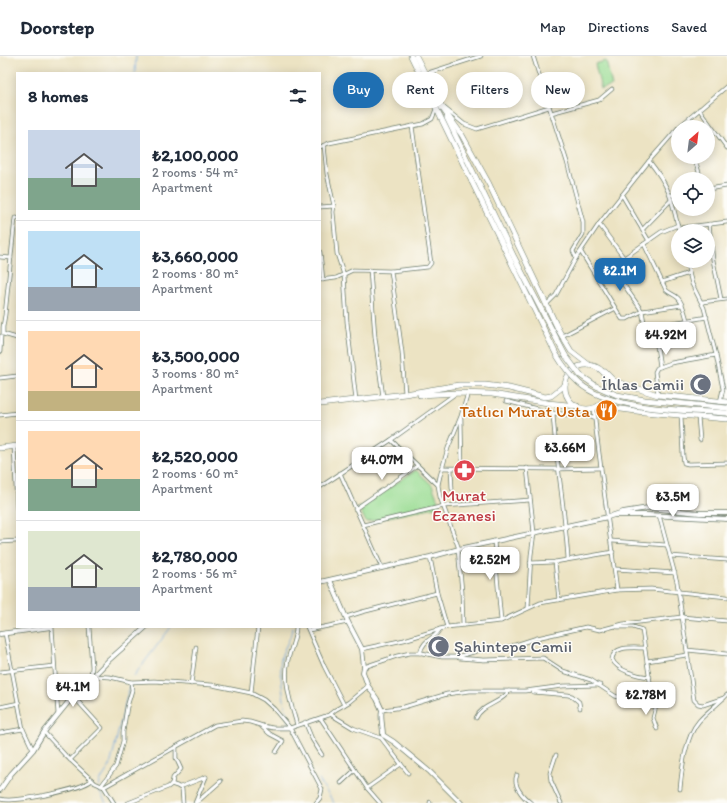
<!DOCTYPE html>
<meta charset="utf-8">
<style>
body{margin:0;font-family:Itim,sans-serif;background:#f2f2f3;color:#1f2937;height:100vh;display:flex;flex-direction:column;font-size:15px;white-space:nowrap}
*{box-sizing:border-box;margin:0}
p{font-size:13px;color:#747a83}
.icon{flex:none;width:22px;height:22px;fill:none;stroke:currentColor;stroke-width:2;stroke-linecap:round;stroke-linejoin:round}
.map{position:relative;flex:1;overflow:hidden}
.panel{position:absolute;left:16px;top:16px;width:305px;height:556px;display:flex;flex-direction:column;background:#fff;border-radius:0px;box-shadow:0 2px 10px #0003}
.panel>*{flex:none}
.hud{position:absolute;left:333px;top:16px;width:334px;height:36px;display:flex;gap:8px}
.needle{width:26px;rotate:28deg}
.tools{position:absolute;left:671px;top:64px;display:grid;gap:8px}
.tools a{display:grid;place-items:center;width:44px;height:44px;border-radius:50%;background:#fff;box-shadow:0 2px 10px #0003;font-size:20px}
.price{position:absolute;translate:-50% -34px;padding:0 9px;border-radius:8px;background:#fff;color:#222;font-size:13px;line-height:26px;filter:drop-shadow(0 1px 2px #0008)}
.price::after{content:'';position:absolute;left:50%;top:24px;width:12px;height:9px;margin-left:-6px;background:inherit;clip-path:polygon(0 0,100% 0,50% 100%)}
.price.current{background:#1f6fb2;color:#fff}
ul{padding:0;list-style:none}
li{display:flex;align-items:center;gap:12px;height:100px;padding:0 12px}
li+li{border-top:1px solid #e0e1e3}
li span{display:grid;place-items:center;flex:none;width:112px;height:80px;border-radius:0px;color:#555}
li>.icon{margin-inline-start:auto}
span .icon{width:48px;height:48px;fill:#fffc;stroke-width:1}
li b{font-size:17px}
h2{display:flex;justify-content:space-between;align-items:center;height:48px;padding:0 12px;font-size:17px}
.tag{padding:0 14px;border-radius:18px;background:#fff;box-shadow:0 2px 10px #0003;font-size:14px;line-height:36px}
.tag.current{background:#1f6fb2;color:#fff}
header{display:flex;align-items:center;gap:24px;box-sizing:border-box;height:56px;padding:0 20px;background:#fff;border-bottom:1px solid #e0e1e3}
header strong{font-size:19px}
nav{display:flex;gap:22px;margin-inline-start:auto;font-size:14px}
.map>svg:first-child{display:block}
</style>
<header>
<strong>Doorstep</strong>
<nav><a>Map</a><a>Directions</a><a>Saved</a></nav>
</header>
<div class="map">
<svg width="727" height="747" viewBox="0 0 727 747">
<rect width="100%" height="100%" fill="#fdfcf7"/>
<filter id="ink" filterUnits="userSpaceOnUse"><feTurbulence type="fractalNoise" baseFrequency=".025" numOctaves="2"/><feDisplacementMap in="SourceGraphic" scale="8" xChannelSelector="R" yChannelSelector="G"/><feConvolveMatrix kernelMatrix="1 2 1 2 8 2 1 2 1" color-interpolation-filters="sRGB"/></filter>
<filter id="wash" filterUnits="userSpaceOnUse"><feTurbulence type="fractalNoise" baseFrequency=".012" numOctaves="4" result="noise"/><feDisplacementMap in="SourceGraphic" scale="16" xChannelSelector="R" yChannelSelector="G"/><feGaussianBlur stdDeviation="0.9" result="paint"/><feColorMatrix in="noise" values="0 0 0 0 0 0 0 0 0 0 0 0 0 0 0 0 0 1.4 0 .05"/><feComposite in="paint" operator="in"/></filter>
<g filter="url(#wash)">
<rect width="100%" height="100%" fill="#ece3c3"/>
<g fill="#9bdd94" stroke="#5d8d64">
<path d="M606,5L612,30L601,33L595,8Z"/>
<path d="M416,414L432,429L440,450L366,466L359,452Z"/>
</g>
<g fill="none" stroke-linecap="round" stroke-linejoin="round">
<g stroke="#6ea4db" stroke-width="1">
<path d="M135,17L136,0"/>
<path d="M134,620L171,571"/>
<path d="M290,668C285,661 279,613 281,603C283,592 292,583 292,571"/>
<path d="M319,724L334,747"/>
<path d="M106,747L99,735L100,725L110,710L130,628"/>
</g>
</g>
</g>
<g filter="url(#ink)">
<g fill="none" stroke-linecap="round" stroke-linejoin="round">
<defs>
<g id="minor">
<path d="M533,0L567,106L583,166V178L573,195L576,202"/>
<path d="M425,18L481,0"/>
<path d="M443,51L464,68L477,73L549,51"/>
<path d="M699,53L727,92"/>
<path d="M551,57L599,44L612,33"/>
<path d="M679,71L727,30"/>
<path d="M674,76L678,82"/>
<path d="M324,89L327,118L334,150"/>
<path d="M320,91L329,87L423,68L432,63L436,53"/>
<path d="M692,101L697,110L701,123"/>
<path d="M649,105C670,131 672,144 679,175"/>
<path d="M708,133L727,130"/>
<path d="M622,139L649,185"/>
<path d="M671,139L678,138"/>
<path d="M320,151L334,150L333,156L337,198L344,219L347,266L356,344"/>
<path d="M17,162H15L5,259L3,271V278L17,282"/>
<path d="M599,168L624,202"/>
<path d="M709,168L713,204L721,243"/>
<path d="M679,172L727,166"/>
<path d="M642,174L672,143"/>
<path d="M644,188L666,234C670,238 674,238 678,242C683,247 685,257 687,264"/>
<path d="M320,196L323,224"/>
<path d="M581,196L622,263H627L642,255L682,249"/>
<path d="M0,201L11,202"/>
<path d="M686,205L692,228L704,252L716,299L723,333L720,346"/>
<path d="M610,209L642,255L644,266L655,277L660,311"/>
<path d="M370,214L375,281L383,341"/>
<path d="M391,215L428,211L431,207L412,70"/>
<path d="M595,218L624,202L661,176L678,169"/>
<path d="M320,224L336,222L353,214L391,215L402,296L405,338"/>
<path d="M662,226L689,217"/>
<path d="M702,246L727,243"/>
<path d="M546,249L556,239L576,202L599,168L649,105L678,72"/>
<path d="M649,271L707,261"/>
<path d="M562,280L614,253"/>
<path d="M0,296L1,280"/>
<path d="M0,322L17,320"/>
<path d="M658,339L655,316L657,312L671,307L716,299"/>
<path d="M506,345L553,357L595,361"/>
<path d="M553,357C556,406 565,454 568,503"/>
<path d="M0,359L17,357"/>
<path d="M681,359L683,400L684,407L688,408L727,407"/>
<path d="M698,361L700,384"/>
<path d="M461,362L462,413"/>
<path d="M391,384L438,429"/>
<path d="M14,390L17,453"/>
<path d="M442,412L557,413L601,412"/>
<path d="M527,412L534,477L531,499L528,552"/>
<path d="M451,413L452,433"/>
<path d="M340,417L382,512"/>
<path d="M320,431L391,384L455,338"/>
<path d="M355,453L417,410"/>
<path d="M659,459L677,526L694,644L698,648L703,649L724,642"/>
<path d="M363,469L444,450L530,444"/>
<path d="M494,485L501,565"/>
<path d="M612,485L666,489"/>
<path d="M0,486L17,485"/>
<path d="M458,493L462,536L463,569"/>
<path d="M459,493L440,441L438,429L440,420L448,392L461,360L468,337"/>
<path d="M670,500L727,504"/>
<path d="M430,501L437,537L447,571"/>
<path d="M555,506L559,544"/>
<path d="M530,507L555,506L613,496"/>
<path d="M616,513L675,517"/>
<path d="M617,534L651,533L727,541"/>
<path d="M346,561L362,556L437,537"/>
<path d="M52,571L58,659"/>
<path d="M89,571L92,611L91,620L110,621L131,626L154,625L212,629L251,637L258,571"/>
<path d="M296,571C296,582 290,594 288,604C283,626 291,648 297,669"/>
<path d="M307,571L324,610L344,649"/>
<path d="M309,574L348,566"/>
<path d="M5,577L23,673L33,694"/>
<path d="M644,592C634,592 614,589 612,603C617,615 638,620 650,621"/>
<path d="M362,593L404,584L447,571L501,565L540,547L617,534L596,374L594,352"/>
<path d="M687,594L727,598"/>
<path d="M420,597C424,582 434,584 440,573"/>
<path d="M459,602L484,604L543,602L563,615L591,624L615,640L627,644L639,645L646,644L650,640L651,632L642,574L633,571H617"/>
<path d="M647,605L687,599"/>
<path d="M364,611L397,600L410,597H422L442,601H457L480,594L506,592L537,582L586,571L600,574L623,568L682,561L727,565"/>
<path d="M0,616L54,610"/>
<path d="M191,628L196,591"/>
<path d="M533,636L568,639L572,640L579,646L580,652"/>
<path d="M251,637L264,644L274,653L290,672L322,733L320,742L316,747"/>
<path d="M650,640L657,646L653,662L657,673"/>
<path d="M0,651L19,647"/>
<path d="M382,654L404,651L447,638L470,635H525L563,630L600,629"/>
<path d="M330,658L353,672L381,682L408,717"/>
<path d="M476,662C482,648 501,648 509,635"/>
<path d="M321,663L367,732L380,747"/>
<path d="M305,666L312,683L322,699"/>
<path d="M262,671L270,678L283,685L276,696"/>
<path d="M44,676L65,699L95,727L104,731L114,747"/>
<path d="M0,677L23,673"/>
<path d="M556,699L550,717L551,725L561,747"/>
<path d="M70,704L102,672L73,640"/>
<path d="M517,719C512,729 523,741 531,747"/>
<path d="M341,727L355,714"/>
<path d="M171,728L177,730L182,733L183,747"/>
<path d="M101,730L116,710L123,685V676L127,651L132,634L131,626"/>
<path d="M104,731L215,669L242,665L250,666L263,670L273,672H290L329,659L335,654L349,646L368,630"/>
<path d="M180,731L206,721"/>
<path d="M367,732L401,708"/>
<path d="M680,733C682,713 685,681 699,665C708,655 718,648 727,639"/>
<path d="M0,743C15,747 81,734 92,724"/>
<path d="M128,747L168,731L172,728L173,722L181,713L176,702V691"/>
<path d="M195,747L206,721"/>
<path d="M196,747L221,725"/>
<path d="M430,747V746"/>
</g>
<g id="tertiary">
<path d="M616,459H649L727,463"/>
<path d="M330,524L348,566L362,593L364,611L363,616L368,630L377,643L382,654C380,661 383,671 383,679L394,686L430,716L461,747"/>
<path d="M320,526L430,501L459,493L608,461L623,456L648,452L700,457H727"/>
<path d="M0,578L51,571"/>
<path d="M0,734L11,718L33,694L44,676L70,644L109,604L146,571"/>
</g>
<g id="primary">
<circle cx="587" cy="331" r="22"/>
<path d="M420,339L456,337L492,338L548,347L577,350"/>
<path d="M320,348L405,338L459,329H485L509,332L545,341L551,340L565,329"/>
<path d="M0,392L17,390"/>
</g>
<g id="trunk">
<path d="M411,0L472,126"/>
<path d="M416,0L442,51"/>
<path d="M440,49L462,79L489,128L559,275L571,295L589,309"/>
<path d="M447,62L477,124"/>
<path d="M605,316L614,325L658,339L727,346"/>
<path d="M598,350L644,356L727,363"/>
</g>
</defs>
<use href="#minor" stroke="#677766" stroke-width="4.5"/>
<use href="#tertiary" stroke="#677766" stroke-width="5.5"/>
<use href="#primary" stroke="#677766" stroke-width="6"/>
<use href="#trunk" stroke="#677766" stroke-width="6"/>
<use href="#minor" stroke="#fff" stroke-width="3"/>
<use href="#tertiary" stroke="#fff" stroke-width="4"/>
<use href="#primary" stroke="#fff" stroke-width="5"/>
<use href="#trunk" stroke="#fff" stroke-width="5"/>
<defs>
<g id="trunk-bridge">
<path d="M477,124L514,201L565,299L580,319L596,330L617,339L645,344L727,352"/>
<path d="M472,126L556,298C562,308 570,319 579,327C611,355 685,354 727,357"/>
</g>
</defs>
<use href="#trunk-bridge" stroke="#677766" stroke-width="6" stroke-linecap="butt"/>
<use href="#trunk-bridge" stroke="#fff" stroke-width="5"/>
</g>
</g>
<defs>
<symbol id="mosque-disc" viewBox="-11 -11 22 22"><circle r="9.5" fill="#6b7280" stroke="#fdfcf7"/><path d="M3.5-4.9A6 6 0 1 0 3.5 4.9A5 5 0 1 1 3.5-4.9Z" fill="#fff"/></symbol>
<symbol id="restaurant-disc" viewBox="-11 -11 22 22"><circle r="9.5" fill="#e8710a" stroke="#fdfcf7"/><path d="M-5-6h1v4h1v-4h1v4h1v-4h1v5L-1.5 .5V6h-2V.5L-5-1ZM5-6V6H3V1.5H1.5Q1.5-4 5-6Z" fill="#fff"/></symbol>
<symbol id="pharmacy-disc" viewBox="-11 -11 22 22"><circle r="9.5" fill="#e0444e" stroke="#fdfcf7"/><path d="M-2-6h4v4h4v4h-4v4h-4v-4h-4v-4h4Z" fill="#fff"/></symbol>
</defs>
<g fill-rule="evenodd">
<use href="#mosque-disc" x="688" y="316" width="25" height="25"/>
<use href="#restaurant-disc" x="594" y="342" width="25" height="25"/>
<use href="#pharmacy-disc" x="452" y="402" width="25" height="25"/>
<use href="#mosque-disc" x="426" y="578" width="25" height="25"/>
</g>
<g text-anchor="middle" stroke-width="3" stroke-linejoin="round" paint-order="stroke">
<g font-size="17" fill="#5b616d" stroke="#fdfcf7" text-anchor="end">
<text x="684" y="334">İhlas Camii</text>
<text x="454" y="596" text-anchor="start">Şahintepe Camii</text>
</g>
<g font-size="17" fill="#c56008" stroke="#fdfcf7" text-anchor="end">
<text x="590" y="361">Tatlıcı Murat Usta</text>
</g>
<g font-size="17" fill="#be3a42" stroke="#fdfcf7">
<text x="464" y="445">Murat<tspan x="464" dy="20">Eczanesi</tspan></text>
</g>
</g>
</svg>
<div class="tools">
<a><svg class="needle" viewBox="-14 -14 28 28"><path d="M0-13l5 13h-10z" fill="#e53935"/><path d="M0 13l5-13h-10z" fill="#747a83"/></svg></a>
<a><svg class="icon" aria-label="locate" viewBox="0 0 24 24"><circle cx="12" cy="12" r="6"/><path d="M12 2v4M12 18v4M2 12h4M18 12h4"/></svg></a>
<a><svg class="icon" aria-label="layers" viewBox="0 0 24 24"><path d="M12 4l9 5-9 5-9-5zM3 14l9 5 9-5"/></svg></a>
</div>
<b class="price current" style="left:620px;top:236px">₺2.1M</b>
<b class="price" style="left:666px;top:300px">₺4.92M</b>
<b class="price" style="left:565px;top:413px">₺3.66M</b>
<b class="price" style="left:382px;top:425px">₺4.07M</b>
<b class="price" style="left:673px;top:462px">₺3.5M</b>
<b class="price" style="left:490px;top:525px">₺2.52M</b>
<b class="price" style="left:73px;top:652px">₺4.1M</b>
<b class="price" style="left:646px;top:660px">₺2.78M</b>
<div class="hud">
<a class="tag current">Buy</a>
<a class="tag">Rent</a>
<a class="tag">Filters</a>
<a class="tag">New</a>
</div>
<section class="panel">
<h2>8 homes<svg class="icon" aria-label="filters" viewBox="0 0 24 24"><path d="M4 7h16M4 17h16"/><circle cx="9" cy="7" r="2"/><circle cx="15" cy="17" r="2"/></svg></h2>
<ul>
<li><span style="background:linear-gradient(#c9d6e8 60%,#7fa58c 0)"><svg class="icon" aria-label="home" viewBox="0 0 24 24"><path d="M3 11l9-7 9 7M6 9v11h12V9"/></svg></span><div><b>₺2,100,000</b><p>2 rooms · 54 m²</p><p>Apartment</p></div></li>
<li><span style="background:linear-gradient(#bfe0f5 70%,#9aa5b1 0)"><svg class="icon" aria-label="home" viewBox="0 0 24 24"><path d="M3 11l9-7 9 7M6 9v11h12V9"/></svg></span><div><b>₺3,660,000</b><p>2 rooms · 80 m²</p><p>Apartment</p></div></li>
<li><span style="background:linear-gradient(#ffd9b3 75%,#c2b280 0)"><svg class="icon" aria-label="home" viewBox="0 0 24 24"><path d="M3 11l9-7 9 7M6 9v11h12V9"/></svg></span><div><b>₺3,500,000</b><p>3 rooms · 80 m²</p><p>Apartment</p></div></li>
<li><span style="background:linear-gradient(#ffd9b3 60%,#7fa58c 0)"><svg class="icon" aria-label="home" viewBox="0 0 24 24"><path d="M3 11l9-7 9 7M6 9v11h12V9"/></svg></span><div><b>₺2,520,000</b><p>2 rooms · 60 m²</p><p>Apartment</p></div></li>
<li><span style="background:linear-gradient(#dfe7d0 70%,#9aa5b1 0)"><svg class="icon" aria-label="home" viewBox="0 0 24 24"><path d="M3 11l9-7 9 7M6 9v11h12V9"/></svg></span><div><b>₺2,780,000</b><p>2 rooms · 56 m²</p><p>Apartment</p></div></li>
</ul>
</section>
</div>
